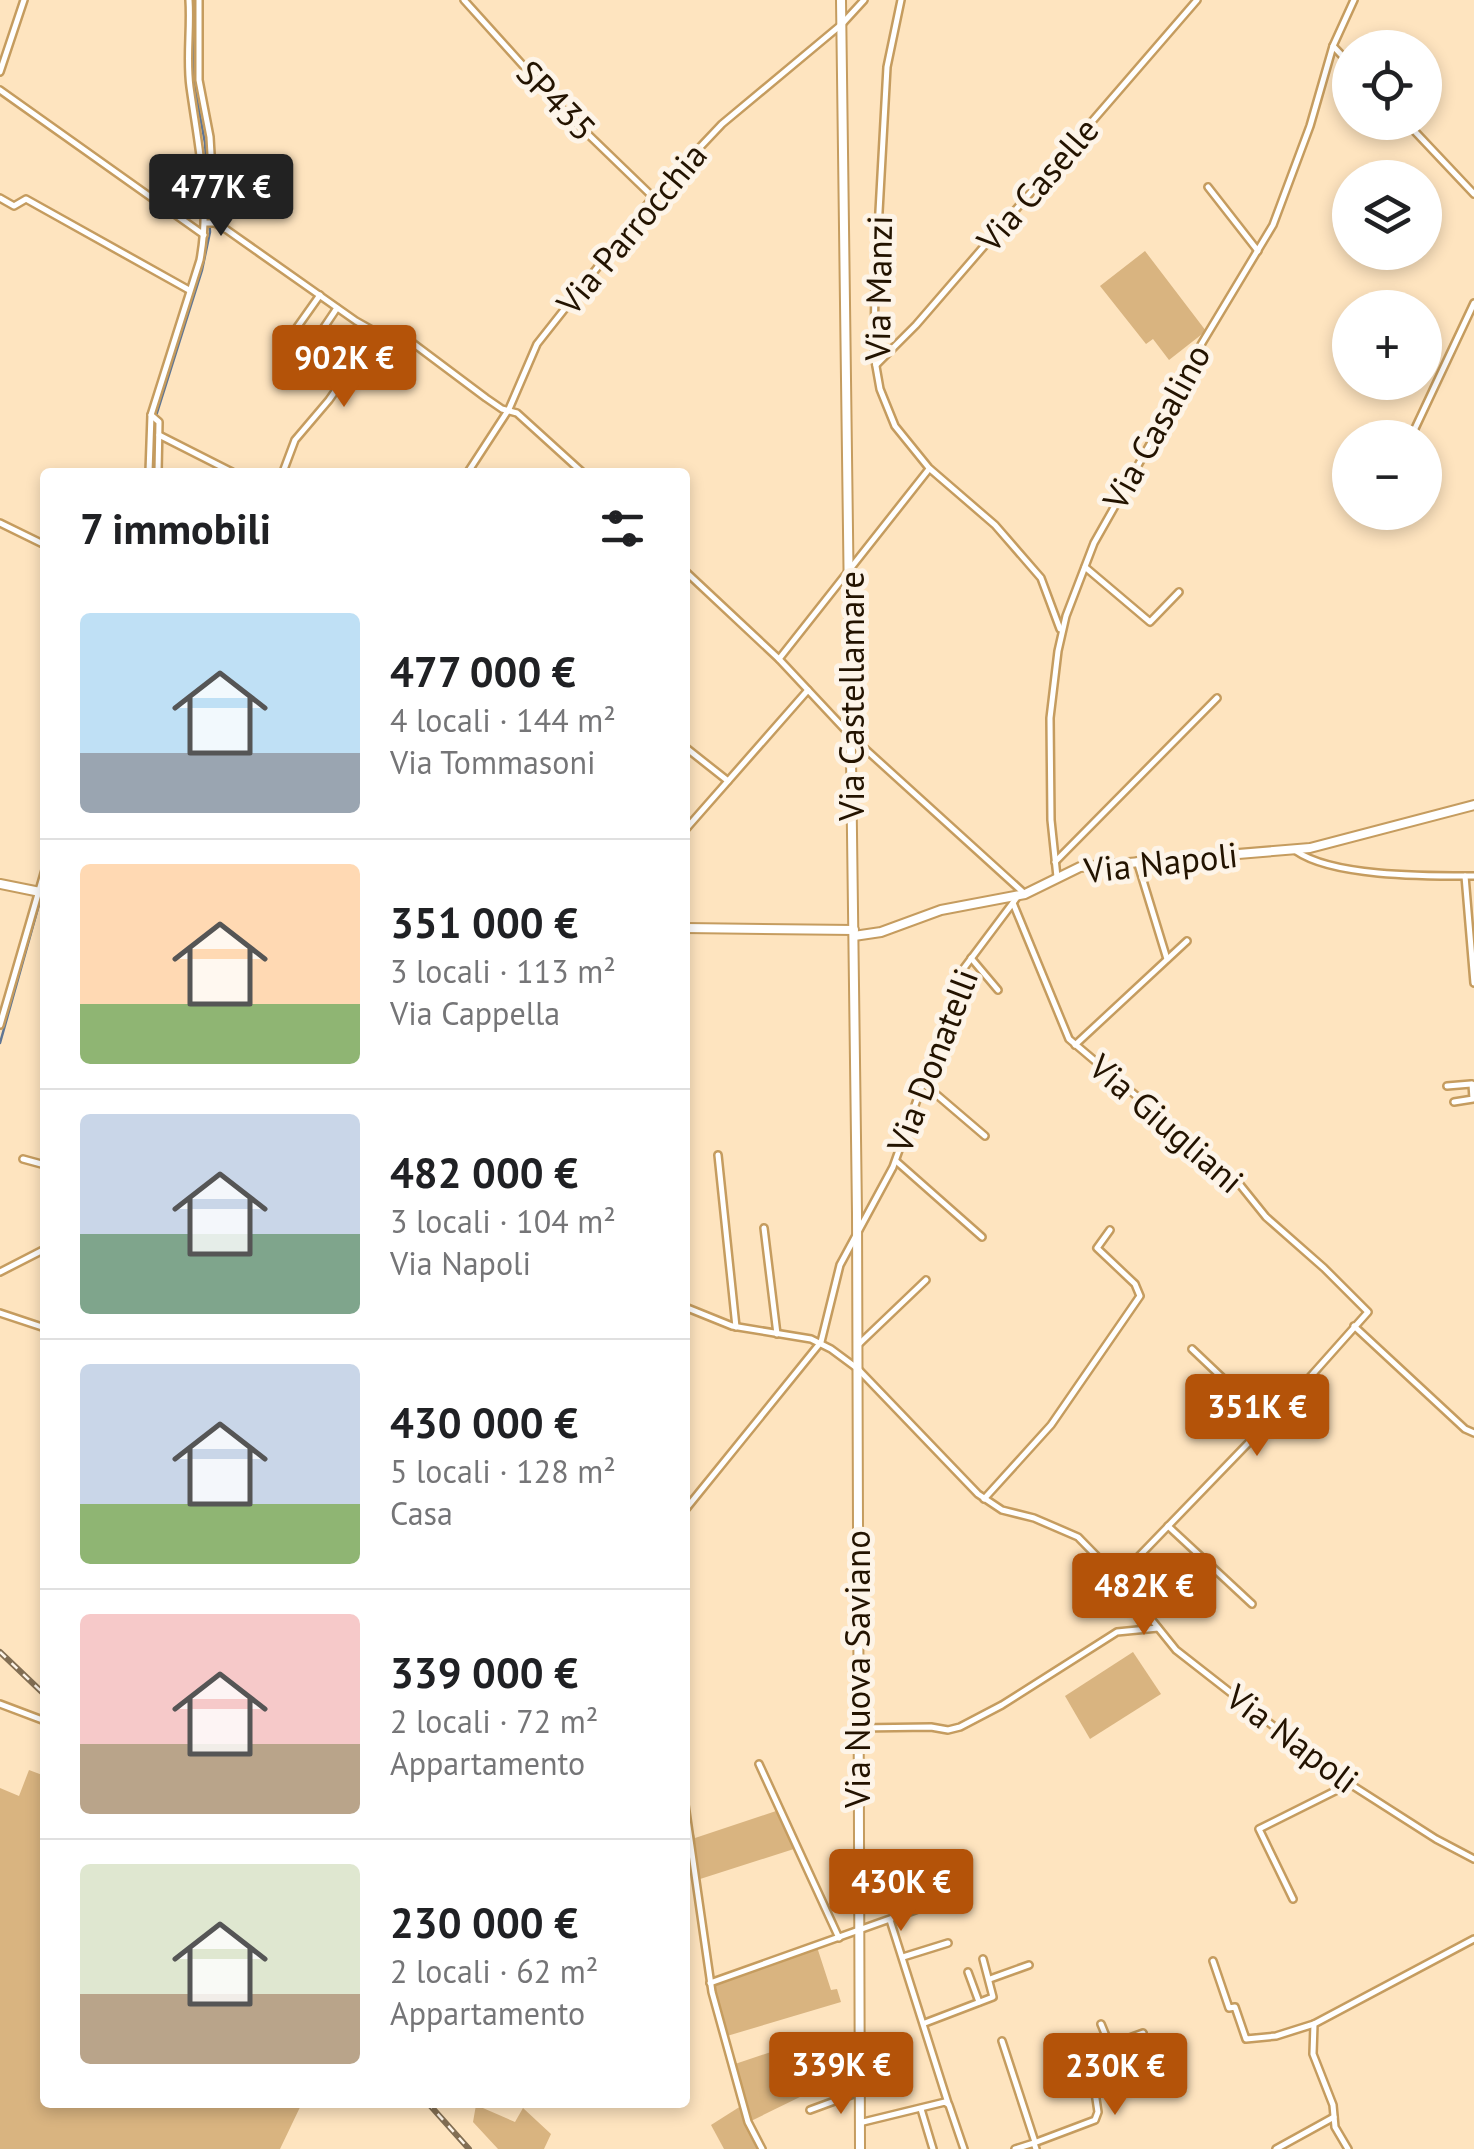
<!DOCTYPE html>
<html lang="it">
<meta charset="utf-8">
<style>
body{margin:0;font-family:"PT Sans",sans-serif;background:#f2f2f2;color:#202124;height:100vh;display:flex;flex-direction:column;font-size:38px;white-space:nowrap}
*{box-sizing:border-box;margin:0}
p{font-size:32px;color:#757577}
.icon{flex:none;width:55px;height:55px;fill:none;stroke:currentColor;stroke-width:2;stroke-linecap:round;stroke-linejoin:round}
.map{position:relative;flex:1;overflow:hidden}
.side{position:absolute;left:40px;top:468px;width:650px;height:1640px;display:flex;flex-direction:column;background:#fff;border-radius:10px;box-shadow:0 5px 15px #0003}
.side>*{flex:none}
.fabs{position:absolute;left:1332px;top:30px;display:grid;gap:20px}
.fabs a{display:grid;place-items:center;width:110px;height:110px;border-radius:50%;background:#fff;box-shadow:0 5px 15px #0003;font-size:50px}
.price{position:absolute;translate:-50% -85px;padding:0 22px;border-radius:10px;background:#b45309;color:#fff;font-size:32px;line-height:65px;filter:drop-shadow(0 2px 5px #0008)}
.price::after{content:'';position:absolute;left:50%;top:60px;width:30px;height:22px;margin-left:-15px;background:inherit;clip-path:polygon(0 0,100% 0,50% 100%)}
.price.current{background:#222;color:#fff}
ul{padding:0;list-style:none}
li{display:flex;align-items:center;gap:30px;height:250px;padding:0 40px}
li+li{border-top:2px solid #e0e0e0}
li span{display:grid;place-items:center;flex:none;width:280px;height:200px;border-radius:10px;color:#555}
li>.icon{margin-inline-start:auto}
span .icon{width:120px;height:120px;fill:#fffc;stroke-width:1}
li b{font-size:42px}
h2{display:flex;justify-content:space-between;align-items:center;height:120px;padding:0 40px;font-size:42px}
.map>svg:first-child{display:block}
</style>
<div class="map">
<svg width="1474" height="2149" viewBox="0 0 1474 2149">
<rect width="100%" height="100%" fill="#fee4bf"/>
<g fill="#d9b480">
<path d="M1145,251L1206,331L1169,360L1153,339L1146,344L1100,286Z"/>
<path d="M1133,1652L1161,1694L1090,1739L1065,1696Z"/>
<path d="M29,1770L45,1776V2102L302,2103L280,2149H0V1788L19,1796Z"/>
<path d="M685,1798L695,1838L779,1810L797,1848L697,1880L694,1846L685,1845Z"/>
<path d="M817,1947L831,1990L837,1989L841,2002L727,2036L712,1984Z"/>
<path d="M828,2036L843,2076L751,2121L735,2064L798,2043L800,2047Z"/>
<path d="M476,2105L515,2122L523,2108L551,2134L544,2149H498L473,2122Z"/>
<path d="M741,2106L758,2149H724L711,2125Z"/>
</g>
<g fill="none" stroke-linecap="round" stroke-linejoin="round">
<g stroke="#607694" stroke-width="2.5">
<path d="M154,472V422L202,270L210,232L205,143L194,83V0"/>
<path d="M44,887L45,885"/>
<path d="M0,1043L40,901"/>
</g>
<defs>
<g id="street">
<path d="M199,0V80L210,137L215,223"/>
<path d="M464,0L564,111L653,197"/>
<path d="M901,0L887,67L875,284L874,355L880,389L895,426L929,468L995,525L1041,578L1060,629"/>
<path d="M1333,46L1350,64"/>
<path d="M0,72L24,0"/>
<path d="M0,90L204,235"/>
<path d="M1406,122L1474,194"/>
<path d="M1208,187L1258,251"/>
<path d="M0,198L14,206L26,199L189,290"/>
<path d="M205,223H215L227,230L356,321L372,330L410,341L486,398L502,409L517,413L582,472"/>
<path d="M286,343L320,295"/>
<path d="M876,365L916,325L1197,0"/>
<path d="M296,369L337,308"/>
<path d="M151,415L159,422L158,472"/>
<path d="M159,435L232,472"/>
<path d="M1411,437L1474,303"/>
<path d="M149,472L151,415L200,260C211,201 198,145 190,87C186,58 191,29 189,0"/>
<path d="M283,472L295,440L329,400L377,331"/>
<path d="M468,472L509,409L537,344L653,197L722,124L842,24L864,0"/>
<path d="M0,523L45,545"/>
<path d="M1085,567L1150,622L1179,592"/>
<path d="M685,571L779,659L852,737L1025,894"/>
<path d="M779,659L929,469"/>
<path d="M685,747L728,781"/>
<path d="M685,830L808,690"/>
<path d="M1296,851C1333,877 1428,876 1474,876"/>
<path d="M1137,861L1167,959"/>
<path d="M1055,862L1217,698"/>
<path d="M1465,876L1474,983"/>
<path d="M1057,877L1051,820L1050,718L1058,651L1066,616L1094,543L1158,430L1202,343L1273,225L1310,126L1333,46L1354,0"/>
<path d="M1013,903L1069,1039L1237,1181L1266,1217L1324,1268L1368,1312L1286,1404L1118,1578"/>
<path d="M971,958L998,990"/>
<path d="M0,1025L45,870"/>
<path d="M1075,1045L1187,941"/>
<path d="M923,1083L985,1136"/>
<path d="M1447,1086L1471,1084"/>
<path d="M1454,1102L1473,1099L1472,1084"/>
<path d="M718,1155L736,1327"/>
<path d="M23,1159L45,1165"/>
<path d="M896,1161L982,1237"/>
<path d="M764,1228L777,1334"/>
<path d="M0,1272L45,1249"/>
<path d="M685,1307L732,1326L811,1339L831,1349L858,1369L978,1494L1002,1510L1034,1518L1078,1537L1118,1578L1176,1650L1336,1775L1436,1839L1474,1859"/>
<path d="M0,1313L45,1328"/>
<path d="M1354,1326L1465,1429L1474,1433"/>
<path d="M858,1345L926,1280"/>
<path d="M1192,1349L1269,1422"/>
<path d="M984,1499L1051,1425L1140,1296L1135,1284L1097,1248L1110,1230"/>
<path d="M685,1510L821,1342L840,1265L893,1167L964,968L1018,896"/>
<path d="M1168,1526L1252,1604"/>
<path d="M0,1704L45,1721"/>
<path d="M858,1728L931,1727L948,1730L960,1727L1002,1705L1117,1632L1158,1628"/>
<path d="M759,1764L839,1938"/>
<path d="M685,1805L712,1992L748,2122L762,2149"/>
<path d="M1293,1899L1259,1829L1349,1784"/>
<path d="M890,1920L948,2103"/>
<path d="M903,1957L948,1943"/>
<path d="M1213,1961L1229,2008L1235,2007L1246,2039L1276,2036L1314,2024"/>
<path d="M968,1972L979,2002"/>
<path d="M990,1979L1029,1965"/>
<path d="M710,1983L932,1904"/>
<path d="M925,2023L993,1997L983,1959"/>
<path d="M1101,2024L1108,2041L1113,2044"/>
<path d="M1002,2041L1035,2142"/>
<path d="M1092,2088L1114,2082L1130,2088L1150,2082"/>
<path d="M921,2109L933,2149"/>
<path d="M810,2110L859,2092"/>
<path d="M859,2123L945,2102L949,2105L964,2149"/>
<path d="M1034,2143L1095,2120L1098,2112L1093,2079L1116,2052L1113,2044L1143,2033"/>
<path d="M1015,2149L1034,2143L1036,2149"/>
<path d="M1276,2149L1334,2117"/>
<path d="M1348,2149L1335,2127L1333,2105L1313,2054L1314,2024L1474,1939"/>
</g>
<g id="secondary">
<path d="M841,0L857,1213L860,2149"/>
<path d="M0,884L45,893"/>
<path d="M685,928L854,930"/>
<path d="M854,936L881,932L941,910L1025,894L1080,867L1310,848L1474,805"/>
</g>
</defs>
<use href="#street" stroke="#c59c5f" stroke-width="10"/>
<use href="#secondary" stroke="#c59c5f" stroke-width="12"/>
<use href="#street" stroke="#fff" stroke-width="5"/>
<use href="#secondary" stroke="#fff" stroke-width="8"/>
<defs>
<g id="rail">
<path d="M0,1652L45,1695"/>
<path d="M427,2102L469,2149"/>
</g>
</defs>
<use href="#rail" stroke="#826e53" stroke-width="6"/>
<use href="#rail" stroke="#fdf4e8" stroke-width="2.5" stroke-dasharray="8" stroke-linecap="butt"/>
</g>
<g text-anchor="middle" stroke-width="10" stroke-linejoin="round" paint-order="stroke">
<g font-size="35" fill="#231300" stroke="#fdf4e8">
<text transform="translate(556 101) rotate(46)" y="12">SP435</text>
<text transform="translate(1038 185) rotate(-49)" y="12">Via Caselle</text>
<text transform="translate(632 229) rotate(-50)" y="12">Via Parrocchia</text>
<text transform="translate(879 288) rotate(-89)" y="12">Via Manzi</text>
<text transform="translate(1157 427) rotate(-61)" y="12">Via Casalino</text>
<text transform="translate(852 696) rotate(-90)" y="12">Via Castellamare</text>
<text transform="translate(1161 863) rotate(-6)" y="12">Via Napoli</text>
<text transform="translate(933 1061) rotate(-69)" y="12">Via Donatelli</text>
<text transform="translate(1166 1124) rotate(41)" y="12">Via Giugliani</text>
<text transform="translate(858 1669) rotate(-90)" y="12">Via Nuova Saviano</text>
<text transform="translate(1292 1739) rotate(37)" y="12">Via Napoli</text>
</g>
</g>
</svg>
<div class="fabs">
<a><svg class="icon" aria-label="locate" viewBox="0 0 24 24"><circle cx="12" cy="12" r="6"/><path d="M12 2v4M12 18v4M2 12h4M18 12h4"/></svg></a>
<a><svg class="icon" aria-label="layers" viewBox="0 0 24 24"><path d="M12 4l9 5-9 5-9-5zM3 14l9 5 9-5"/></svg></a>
<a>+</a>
<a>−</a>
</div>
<b class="price current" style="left:221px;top:239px">477K €</b>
<b class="price" style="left:344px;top:410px">902K €</b>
<b class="price" style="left:1257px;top:1459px">351K €</b>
<b class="price" style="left:1144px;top:1638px">482K €</b>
<b class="price" style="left:901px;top:1934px">430K €</b>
<b class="price" style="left:841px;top:2117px">339K €</b>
<b class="price" style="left:1115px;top:2118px">230K €</b>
<section class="side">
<h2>7 immobili<svg class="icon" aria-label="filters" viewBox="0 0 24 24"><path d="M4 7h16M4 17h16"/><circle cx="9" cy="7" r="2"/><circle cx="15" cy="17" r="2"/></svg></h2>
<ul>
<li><span style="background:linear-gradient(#bfe0f5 70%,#9aa5b1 0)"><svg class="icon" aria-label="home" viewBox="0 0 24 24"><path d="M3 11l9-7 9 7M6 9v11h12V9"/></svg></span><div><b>477 000 €</b><p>4 locali · 144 m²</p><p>Via Tommasoni</p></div></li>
<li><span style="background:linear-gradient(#ffd9b3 70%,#8fb573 0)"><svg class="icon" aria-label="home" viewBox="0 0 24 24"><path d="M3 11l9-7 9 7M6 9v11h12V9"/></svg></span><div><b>351 000 €</b><p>3 locali · 113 m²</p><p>Via Cappella</p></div></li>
<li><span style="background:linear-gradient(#c9d6e8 60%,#7fa58c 0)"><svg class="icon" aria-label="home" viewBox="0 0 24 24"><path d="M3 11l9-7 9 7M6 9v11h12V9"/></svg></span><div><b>482 000 €</b><p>3 locali · 104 m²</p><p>Via Napoli</p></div></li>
<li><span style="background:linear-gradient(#c9d6e8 70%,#8fb573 0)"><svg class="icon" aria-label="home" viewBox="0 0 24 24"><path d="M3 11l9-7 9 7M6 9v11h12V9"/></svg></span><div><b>430 000 €</b><p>5 locali · 128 m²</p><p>Casa</p></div></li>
<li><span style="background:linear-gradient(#f6c9c9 65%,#b9a48a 0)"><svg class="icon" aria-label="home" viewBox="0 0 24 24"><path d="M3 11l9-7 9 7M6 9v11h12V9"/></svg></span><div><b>339 000 €</b><p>2 locali · 72 m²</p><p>Appartamento</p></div></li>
<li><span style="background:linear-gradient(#dfe7d0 65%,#b9a48a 0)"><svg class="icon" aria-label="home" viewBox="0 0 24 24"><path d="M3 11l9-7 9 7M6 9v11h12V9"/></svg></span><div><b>230 000 €</b><p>2 locali · 62 m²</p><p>Appartamento</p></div></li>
</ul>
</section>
</div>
